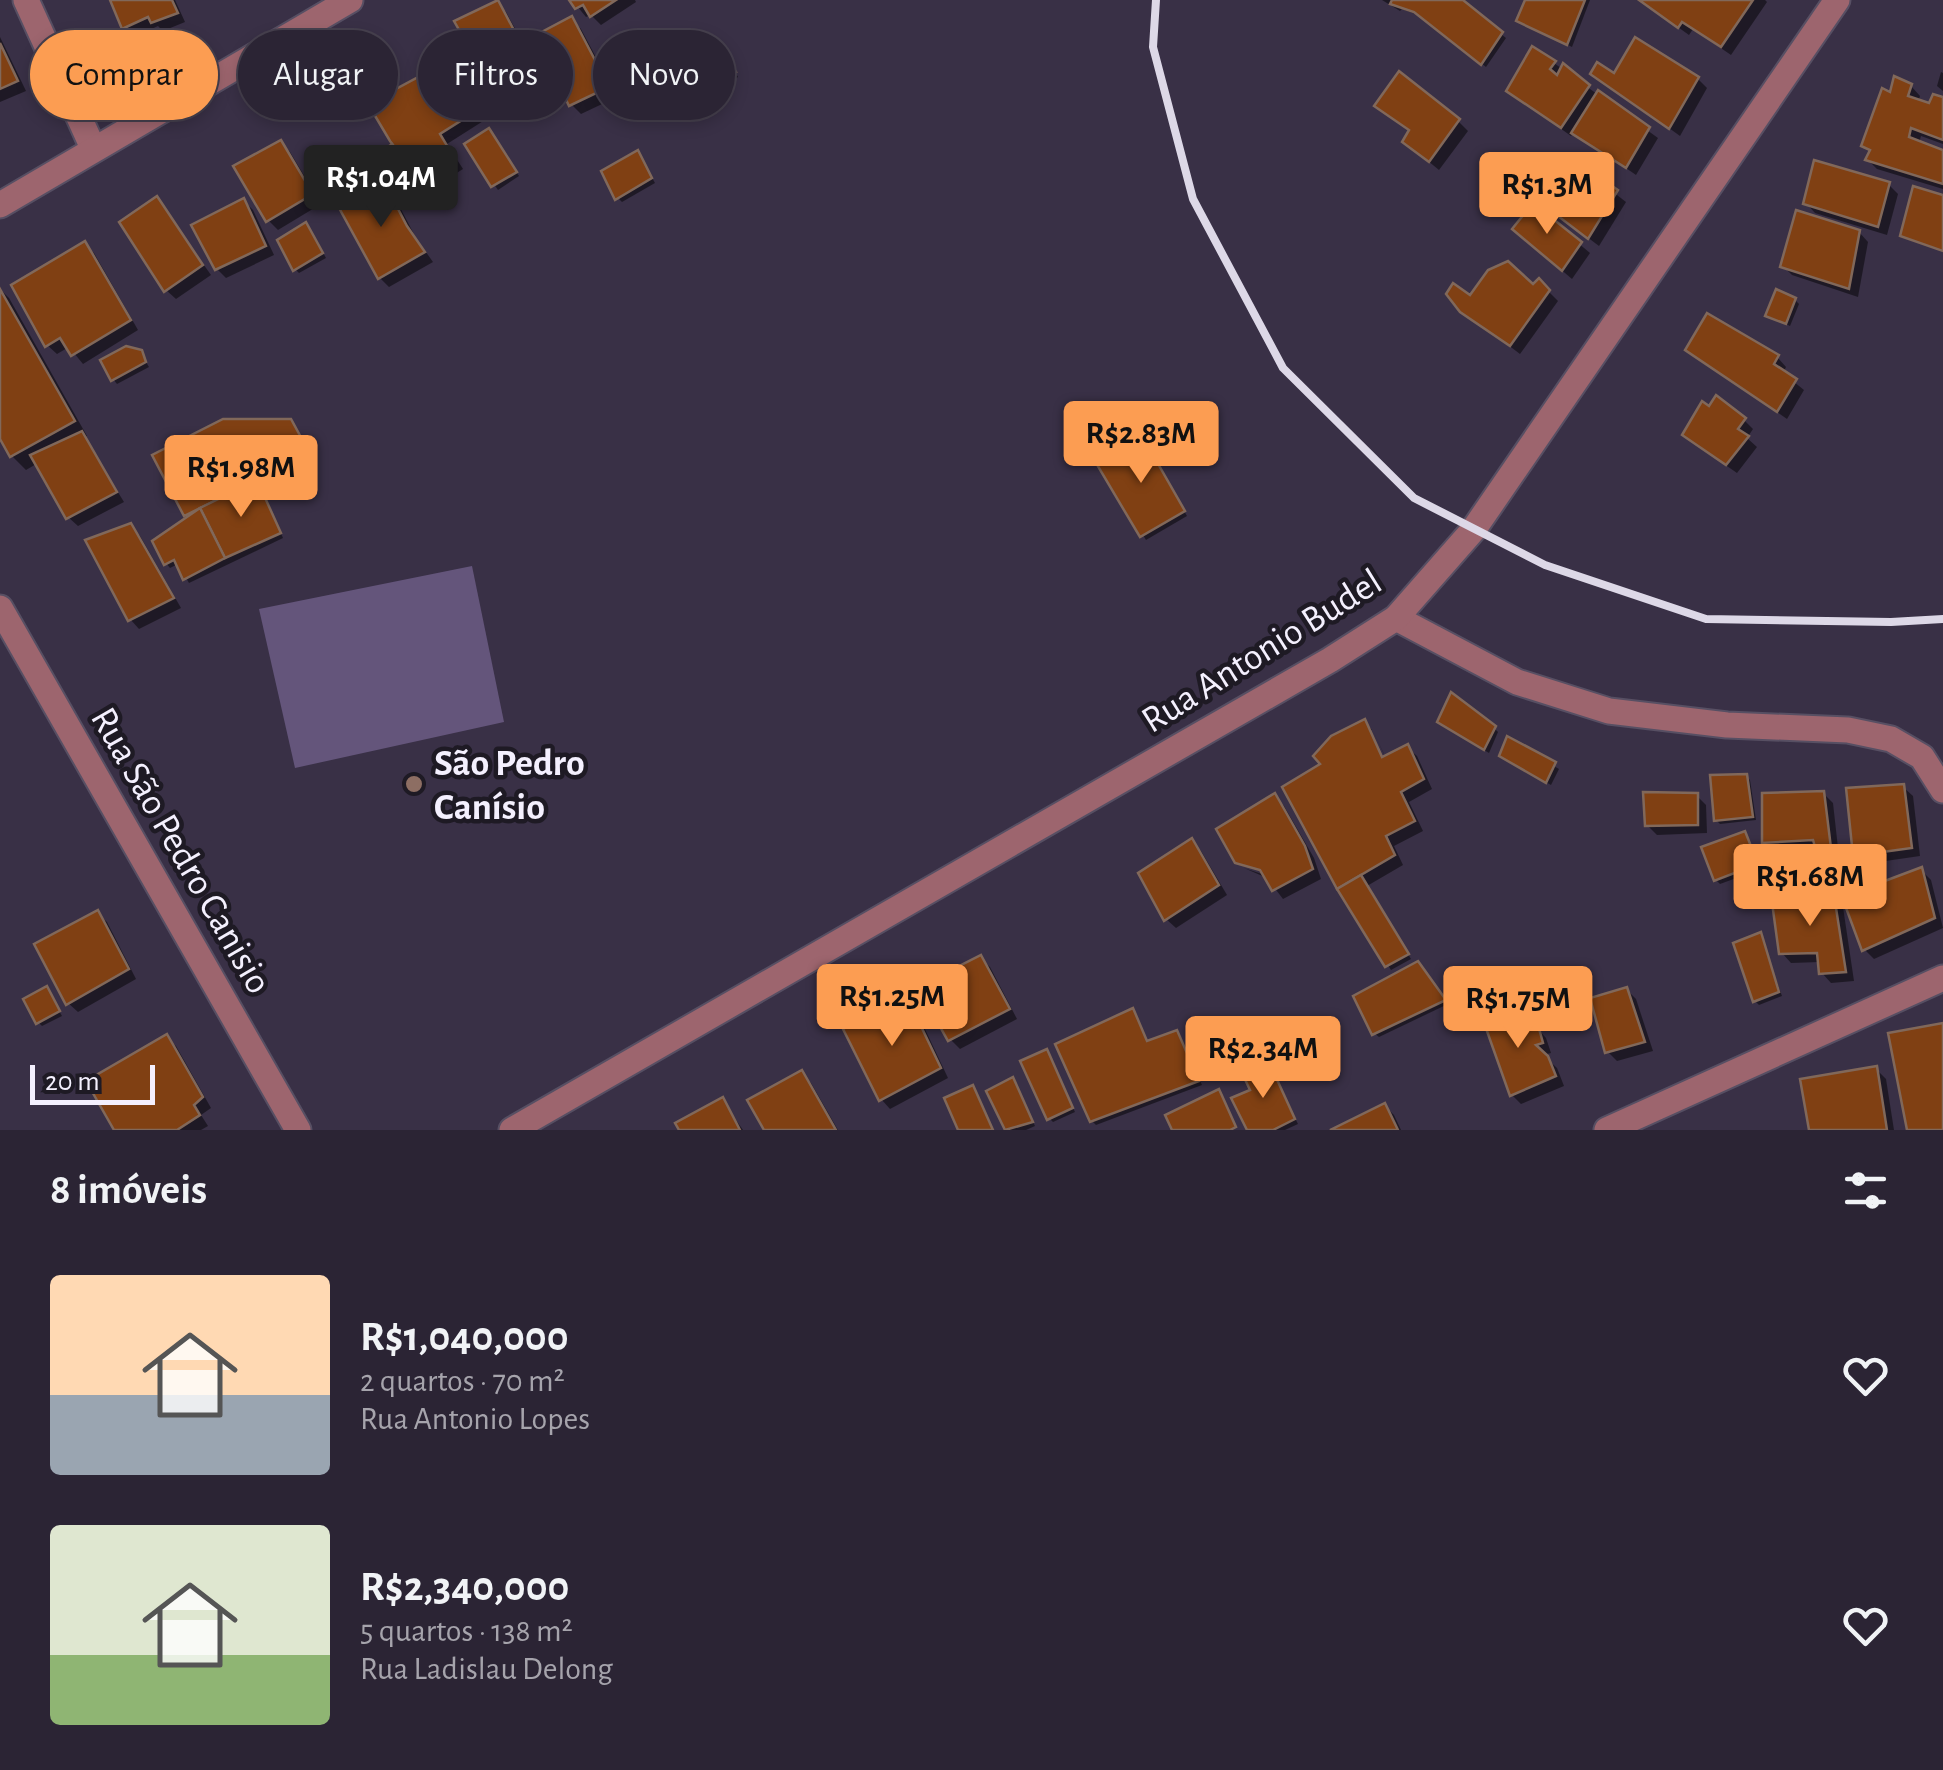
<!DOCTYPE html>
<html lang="pt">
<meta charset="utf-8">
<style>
body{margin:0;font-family:"Alegreya Sans",sans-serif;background:#332c3c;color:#f1f3f6;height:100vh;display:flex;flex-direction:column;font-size:38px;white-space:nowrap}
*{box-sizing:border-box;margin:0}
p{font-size:32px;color:#a6a4ac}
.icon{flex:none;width:55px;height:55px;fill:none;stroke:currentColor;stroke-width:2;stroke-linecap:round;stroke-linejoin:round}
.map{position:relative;height:1130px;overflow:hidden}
.details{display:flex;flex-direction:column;background:#2b2434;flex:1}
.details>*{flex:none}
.hud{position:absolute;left:30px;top:30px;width:1000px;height:90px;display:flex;gap:20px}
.scale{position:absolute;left:30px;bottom:25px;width:125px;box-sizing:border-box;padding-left:10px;border:5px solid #f4f0fe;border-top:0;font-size:28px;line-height:35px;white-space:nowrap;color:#f4f0fe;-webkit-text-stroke:8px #1e1a24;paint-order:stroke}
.price{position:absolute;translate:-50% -85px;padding:0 22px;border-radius:10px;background:#fc9d52;color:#111;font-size:32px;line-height:65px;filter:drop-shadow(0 2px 5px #0008)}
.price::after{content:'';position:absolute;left:50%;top:60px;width:30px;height:22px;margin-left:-15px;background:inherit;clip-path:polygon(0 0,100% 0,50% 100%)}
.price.selected{background:#222;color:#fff}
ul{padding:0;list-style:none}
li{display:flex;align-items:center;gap:30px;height:250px;padding:0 50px}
li span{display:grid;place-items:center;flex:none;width:280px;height:200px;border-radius:10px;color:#555}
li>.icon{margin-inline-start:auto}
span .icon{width:120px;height:120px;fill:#fffc;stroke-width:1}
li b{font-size:42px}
h2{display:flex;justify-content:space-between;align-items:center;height:120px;padding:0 50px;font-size:42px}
.chip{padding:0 35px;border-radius:45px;background:#2b2434;box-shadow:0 5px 15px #0003,0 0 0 2px #47414f;font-size:35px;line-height:90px}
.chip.selected{background:#fc9d52;color:#111}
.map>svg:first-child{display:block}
</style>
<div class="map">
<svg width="1943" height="1130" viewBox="0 0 1943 1130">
<rect width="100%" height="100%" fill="#393046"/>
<path fill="#64557b" d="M472,566L504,722L295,768L259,609Z"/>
<g fill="#0007">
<path d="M113,0H175L185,22L163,31L158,26L134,37L125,27Z"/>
<path d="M572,0H635L636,2L601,25L591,15L586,17Z"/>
<path d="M1382,0H1459L1506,38L1486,67L1421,16L1402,9L1400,11Z"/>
<path d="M1528,0H1590L1572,47L1519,21Z"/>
<path d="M1640,0H1765L1767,2L1731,55L1693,29L1689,35Z"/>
<path d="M497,2L506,12L534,63L526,67L533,73L541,69L552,90L534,100L513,74L496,83L487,74Z"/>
<path d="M571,19L581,29L617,97L581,114L571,104Z"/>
<path d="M0,37L26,91L0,102Z"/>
<path d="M660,44L670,60L660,66L656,62Z"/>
<path d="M717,60H728L738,77L730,82Z"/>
<path d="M451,62L461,71L488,118L447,144L463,169L431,189L426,184L408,195L381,155L395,145Z"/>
<path d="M1554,63L1658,138L1636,175L1574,132L1571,136L1509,91Z"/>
<path d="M1941,72L1943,73V91L1937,86Z"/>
<path d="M1593,73L1698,79L1707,88L1680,136Z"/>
<path d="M1911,86L1920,96L1918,102L1930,106L1943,100V144L1921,136L1919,143L1943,152V189L1877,169L1868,160L1871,153L1864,146L1891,95Z"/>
<path d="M1377,106L1458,121L1468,131L1439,170L1405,142L1411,132Z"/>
<path d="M493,135L519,176L498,190L467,145Z"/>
<path d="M281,143L290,152L321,204L278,230L268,220Z"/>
<path d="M641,158L655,183L622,202L618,198Z"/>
<path d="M1572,160L1626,202L1599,246L1554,212Z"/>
<path d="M1888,184L1898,194L1887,235L1815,213L1806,203Z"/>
<path d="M384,185L393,194L416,238L433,262L389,287L380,278Z"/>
<path d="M157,199L211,275L176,299L166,290Z"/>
<path d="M244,201L253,210L274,255L226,278L217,269Z"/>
<path d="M1534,206L1590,253L1572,279L1524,238Z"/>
<path d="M310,229L326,258L299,273L295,269Z"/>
<path d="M1859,232L1868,242L1858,297L1792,275L1783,266Z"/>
<path d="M84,244L94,253L138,330L83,364L69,347L57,354L47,345Z"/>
<path d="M1539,282L1558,301L1520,354L1462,310L1470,298L1533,288Z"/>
<path d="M0,289L9,298L87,436L84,437L124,502L78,526L68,517L38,463L26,470L12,456L0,434Z"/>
<path d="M1795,300L1799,304L1790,326L1768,315Z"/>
<path d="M1688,349L1777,357L1786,367L1783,373L1804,390L1787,419Z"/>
<path d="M140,352L149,367L117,384L113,379Z"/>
<path d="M1744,420L1753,429L1747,438L1757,447L1737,473L1695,444Z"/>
<path d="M294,426L312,459L260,484L283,538L189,583L178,564L170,568L166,563L190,518L186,514Z"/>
<path d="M1145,441L1187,516L1146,540L1100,463Z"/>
<path d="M130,526L140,536L181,608L139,629L130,619Z"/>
<path d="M1364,722L1372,730H1367L1385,770L1390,767L1373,731L1386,758L1407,747L1417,756L1432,789L1409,802L1423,831L1394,846L1403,865L1367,886L1411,959L1391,970L1339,887L1323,765Z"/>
<path d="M1444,726L1494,728L1498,732L1489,753Z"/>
<path d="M1508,739L1559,769L1551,785L1506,760Z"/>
<path d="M1746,776L1750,780L1756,820L1720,824L1716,820Z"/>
<path d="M1903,787L1913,796L1920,856L1865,864L1856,855Z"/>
<path d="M1823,793L1833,803L1839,857L1827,858L1818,849L1774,852L1765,842Z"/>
<path d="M1696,795L1706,805L1707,833L1657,835L1647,825Z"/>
<path d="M1275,796L1284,806L1314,858L1321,879L1283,899L1267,878L1244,868L1271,877Z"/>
<path d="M1744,834L1761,869L1720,884L1716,880Z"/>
<path d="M1192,842L1201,851L1227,895L1176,928L1166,919Z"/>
<path d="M1921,870L1931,880L1943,928L1874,959L1864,949Z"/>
<path d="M1833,897L1843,907L1854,981L1831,983L1822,973L1820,962L1791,963L1782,953Z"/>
<path d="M97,913L107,922L136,979L78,1012L68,1003Z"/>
<path d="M1760,935L1782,996L1759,1005L1755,1001Z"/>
<path d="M980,958L990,967L1017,1019L960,1049L950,1039Z"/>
<path d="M1421,968L1448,1004L1379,1037L1374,1033Z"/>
<path d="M47,989L62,1016L42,1026L38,1022Z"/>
<path d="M1627,990L1636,999L1653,1051L1617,1061L1608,1052Z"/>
<path d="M906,1000L916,1010L948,1078L890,1109L881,1099Z"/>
<path d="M1132,1011L1148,1043L1176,1033L1180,1037L1202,1085L1096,1125L1092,1121Z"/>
<path d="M1536,1027L1546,1038L1551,1053L1543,1055L1557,1068L1564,1086L1521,1104L1512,1095Z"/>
<path d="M166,1037L176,1046L211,1108L201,1115L208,1126L201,1130H117Z"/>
<path d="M1046,1052L1075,1112L1053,1122L1049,1118Z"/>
<path d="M1269,1065L1298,1124L1285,1130H1249L1253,1091Z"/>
<path d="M1876,1069L1886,1079L1894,1130H1811Z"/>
<path d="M801,1073L811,1083L838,1130H767Z"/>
<path d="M1013,1080L1035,1126L1026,1130H1008L990,1092Z"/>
<path d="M722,1100L743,1130H682Z"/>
<path d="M1385,1106L1394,1115L1401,1130H1336Z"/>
</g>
<g fill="#804013" stroke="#81685a" stroke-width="2.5">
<path d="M110,0H172L178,13L151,23L148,17L122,29Z"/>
<path d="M498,0L526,53L485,75L454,21Z"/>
<path d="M569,0H616L590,17L583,5L575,9Z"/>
<path d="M1392,0H1463L1503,32L1481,65L1414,12L1390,4Z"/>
<path d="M1525,0H1585L1567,45L1516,21Z"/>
<path d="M1639,0H1753L1721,47L1682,22L1678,28Z"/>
<path d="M572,16L609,87L569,106L536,35Z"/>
<path d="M656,37L668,56L654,63L642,44Z"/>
<path d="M1635,37L1699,77L1669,129L1590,74L1597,62L1614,73Z"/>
<path d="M0,43L18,81L0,89Z"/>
<path d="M1532,46L1556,61L1550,69L1557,75L1563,63L1590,85L1561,128L1506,91Z"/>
<path d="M725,52L736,72L724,79L713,59Z"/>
<path d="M452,59L481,108L440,134L455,159L420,181L390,141L368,104Z"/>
<path d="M528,65L530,71L541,66L550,86L528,98L510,75Z"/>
<path d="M1399,71L1460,119L1429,162L1402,142L1409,130L1374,106Z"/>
<path d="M1894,76L1912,84L1908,96L1929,103L1933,94L1943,97V140L1911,128L1909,137L1943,150V184L1865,160L1870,150L1861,146L1882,88L1890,92Z"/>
<path d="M1598,90L1650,127L1626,168L1571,133Z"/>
<path d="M489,128L517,172L491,187L464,144Z"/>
<path d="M281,140L313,194L266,222L233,166Z"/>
<path d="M392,144L420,181L402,193L377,155Z"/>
<path d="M638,150L652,178L615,200L601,171Z"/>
<path d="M1571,157L1618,190L1588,239L1541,203Z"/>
<path d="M1814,160L1890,182L1878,227L1803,204Z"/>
<path d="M384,182L407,226L425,252L378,279L338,206Z"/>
<path d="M1913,186L1943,195V251L1900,236Z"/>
<path d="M157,196L203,265L164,292L119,222Z"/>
<path d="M244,198L266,246L215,270L191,225Z"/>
<path d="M1533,203L1582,242L1562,271L1512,229Z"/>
<path d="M1796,210L1860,230L1849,289L1780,267Z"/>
<path d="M306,222L323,253L293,271L277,240Z"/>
<path d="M85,241L131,320L71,356L60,338L45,347L11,285Z"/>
<path d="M1508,261L1533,284L1539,278L1550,290L1510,346L1460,312L1446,294L1453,283L1470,295L1488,270Z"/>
<path d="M0,289L75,421L10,457L0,439Z"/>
<path d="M1776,289L1796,298L1786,324L1765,316Z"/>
<path d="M1707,313L1779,355L1774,364L1797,379L1777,412L1685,350Z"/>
<path d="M126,346L142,350L146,362L111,381L100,360Z"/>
<path d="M1716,395L1746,418L1738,429L1749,436L1726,465L1682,435L1702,401L1709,406Z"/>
<path d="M223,419H291L310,454L184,516L152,455Z"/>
<path d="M82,431L117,492L66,519L30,455Z"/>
<path d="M1141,434L1185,511L1140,537L1096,463Z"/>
<path d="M257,480L281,533L225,558L200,508Z"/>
<path d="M200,508L225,558L183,580L174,560L164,565L152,541Z"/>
<path d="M131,523L174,598L128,621L85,540Z"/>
<path d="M1451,692L1496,726L1484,750L1437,722Z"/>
<path d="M1365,719L1382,757L1408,744L1424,779L1401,792L1415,821L1386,836L1395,855L1337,889L1282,787L1320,764L1313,756L1331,736Z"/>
<path d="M1507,736L1556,762L1546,783L1499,756Z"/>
<path d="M1747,774L1753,817L1714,821L1710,775Z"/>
<path d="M1904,784L1912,848L1853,856L1846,788Z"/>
<path d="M1824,791L1831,848L1816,850L1813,840L1762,843V793Z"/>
<path d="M1643,792L1698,793V825L1645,826Z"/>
<path d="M1275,793L1305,846L1313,869L1272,891L1260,870L1235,863L1216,829Z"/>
<path d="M1745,831L1758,864L1714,881L1701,847Z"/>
<path d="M1192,838L1219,885L1164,921L1138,873Z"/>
<path d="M1922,867L1935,918L1862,951L1842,897Z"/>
<path d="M1361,875L1409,954L1385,967L1337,889Z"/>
<path d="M1771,895H1834L1846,972L1819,974L1817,953L1779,954Z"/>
<path d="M98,910L129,969L66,1005L34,944Z"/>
<path d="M1761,932L1779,992L1753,1002L1733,943Z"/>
<path d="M981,955L1010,1009L948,1041L918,987Z"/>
<path d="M1418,961L1446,1000L1372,1035L1353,996Z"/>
<path d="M47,986L60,1011L36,1024L23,999Z"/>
<path d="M1627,987L1645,1042L1605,1053L1590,998Z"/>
<path d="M907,997L941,1068L879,1101L843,1029Z"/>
<path d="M1133,1008L1147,1041L1177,1030L1199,1081L1090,1122L1055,1044Z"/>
<path d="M1501,1011L1538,1025L1543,1043L1536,1045L1548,1056L1556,1076L1510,1096L1482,1017Z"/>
<path d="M1943,1023V1130H1907L1888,1033Z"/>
<path d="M167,1034L203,1097L194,1105L200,1115L177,1130H114L86,1081Z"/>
<path d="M1047,1049L1073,1108L1047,1120L1020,1061Z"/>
<path d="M1269,1062L1295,1119L1273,1130H1247L1231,1098L1250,1090L1242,1073Z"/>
<path d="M1877,1066L1887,1130H1809L1800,1079Z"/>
<path d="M802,1070L836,1130H764L747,1100Z"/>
<path d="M1013,1077L1033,1122L1005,1130L986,1091Z"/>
<path d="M973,1085L993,1130H958L944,1098Z"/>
<path d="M1219,1089L1236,1127L1230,1130H1172L1165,1115Z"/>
<path d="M723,1097L740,1130H679L675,1123Z"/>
<path d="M1385,1103L1398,1130H1330Z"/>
</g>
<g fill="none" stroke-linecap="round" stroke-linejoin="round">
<defs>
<g id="minor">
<path d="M26,0L93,148"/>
<path d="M0,205L350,0"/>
<path d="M0,608L298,1130"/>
<path d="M1396,618L1517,682L1609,711L1727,725L1848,730L1891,739L1922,757L1943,790"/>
<path d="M512,1130L1330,660L1396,618L1474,529L1837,0"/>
<path d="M1607,1130L1943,978"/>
</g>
</defs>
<use href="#minor" stroke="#574f63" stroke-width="29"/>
<use href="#minor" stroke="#9d656e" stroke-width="25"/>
<path stroke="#ddd8e7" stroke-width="8" d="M1156,0L1153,47L1193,199L1283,368L1414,498L1545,565L1706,619L1891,622L1943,619"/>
</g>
<circle fill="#8d6e63" stroke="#1e1a24" stroke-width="4" cx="414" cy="784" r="10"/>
<g text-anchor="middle" stroke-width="9" stroke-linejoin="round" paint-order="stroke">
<g font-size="38" fill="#f4f0fe" stroke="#1e1a24">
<text transform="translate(1261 650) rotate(-32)" y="13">Rua Antonio Budel</text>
<text transform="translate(182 850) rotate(60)" y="13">Rua São Pedro Canisio</text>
</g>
<g font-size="38" font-weight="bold" fill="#f4f0fe" stroke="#1e1a24" text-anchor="start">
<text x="434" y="775">São Pedro<tspan x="434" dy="44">Canísio</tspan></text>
</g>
</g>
</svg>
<div class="scale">20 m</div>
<b class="price selected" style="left:381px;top:230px">R$1.04M</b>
<b class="price" style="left:1547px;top:237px">R$1.3M</b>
<b class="price" style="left:1141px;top:486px">R$2.83M</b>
<b class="price" style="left:241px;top:520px">R$1.98M</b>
<b class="price" style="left:1810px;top:929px">R$1.68M</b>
<b class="price" style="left:892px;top:1049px">R$1.25M</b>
<b class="price" style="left:1518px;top:1051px">R$1.75M</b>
<b class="price" style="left:1263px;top:1101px">R$2.34M</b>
<div class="hud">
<a class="chip selected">Comprar</a>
<a class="chip">Alugar</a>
<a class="chip">Filtros</a>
<a class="chip">Novo</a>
</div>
</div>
<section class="details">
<h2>8 imóveis<svg class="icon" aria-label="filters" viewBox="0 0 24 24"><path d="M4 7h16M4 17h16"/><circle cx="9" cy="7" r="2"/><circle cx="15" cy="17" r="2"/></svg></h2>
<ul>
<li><span style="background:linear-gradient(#ffd9b3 60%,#9aa5b1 0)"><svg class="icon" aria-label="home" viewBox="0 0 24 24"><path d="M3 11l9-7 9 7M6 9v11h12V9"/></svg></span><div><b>R$1,040,000</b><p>2 quartos · 70 m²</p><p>Rua Antonio Lopes</p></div><svg class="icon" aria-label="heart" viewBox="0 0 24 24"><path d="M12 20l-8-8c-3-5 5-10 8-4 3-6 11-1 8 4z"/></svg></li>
<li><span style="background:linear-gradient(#dfe7d0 65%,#8fb573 0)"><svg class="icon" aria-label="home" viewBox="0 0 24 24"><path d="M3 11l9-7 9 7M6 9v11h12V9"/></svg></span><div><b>R$2,340,000</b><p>5 quartos · 138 m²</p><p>Rua Ladislau Delong</p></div><svg class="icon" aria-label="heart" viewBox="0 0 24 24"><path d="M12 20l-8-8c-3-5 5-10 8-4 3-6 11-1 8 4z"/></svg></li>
</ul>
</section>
